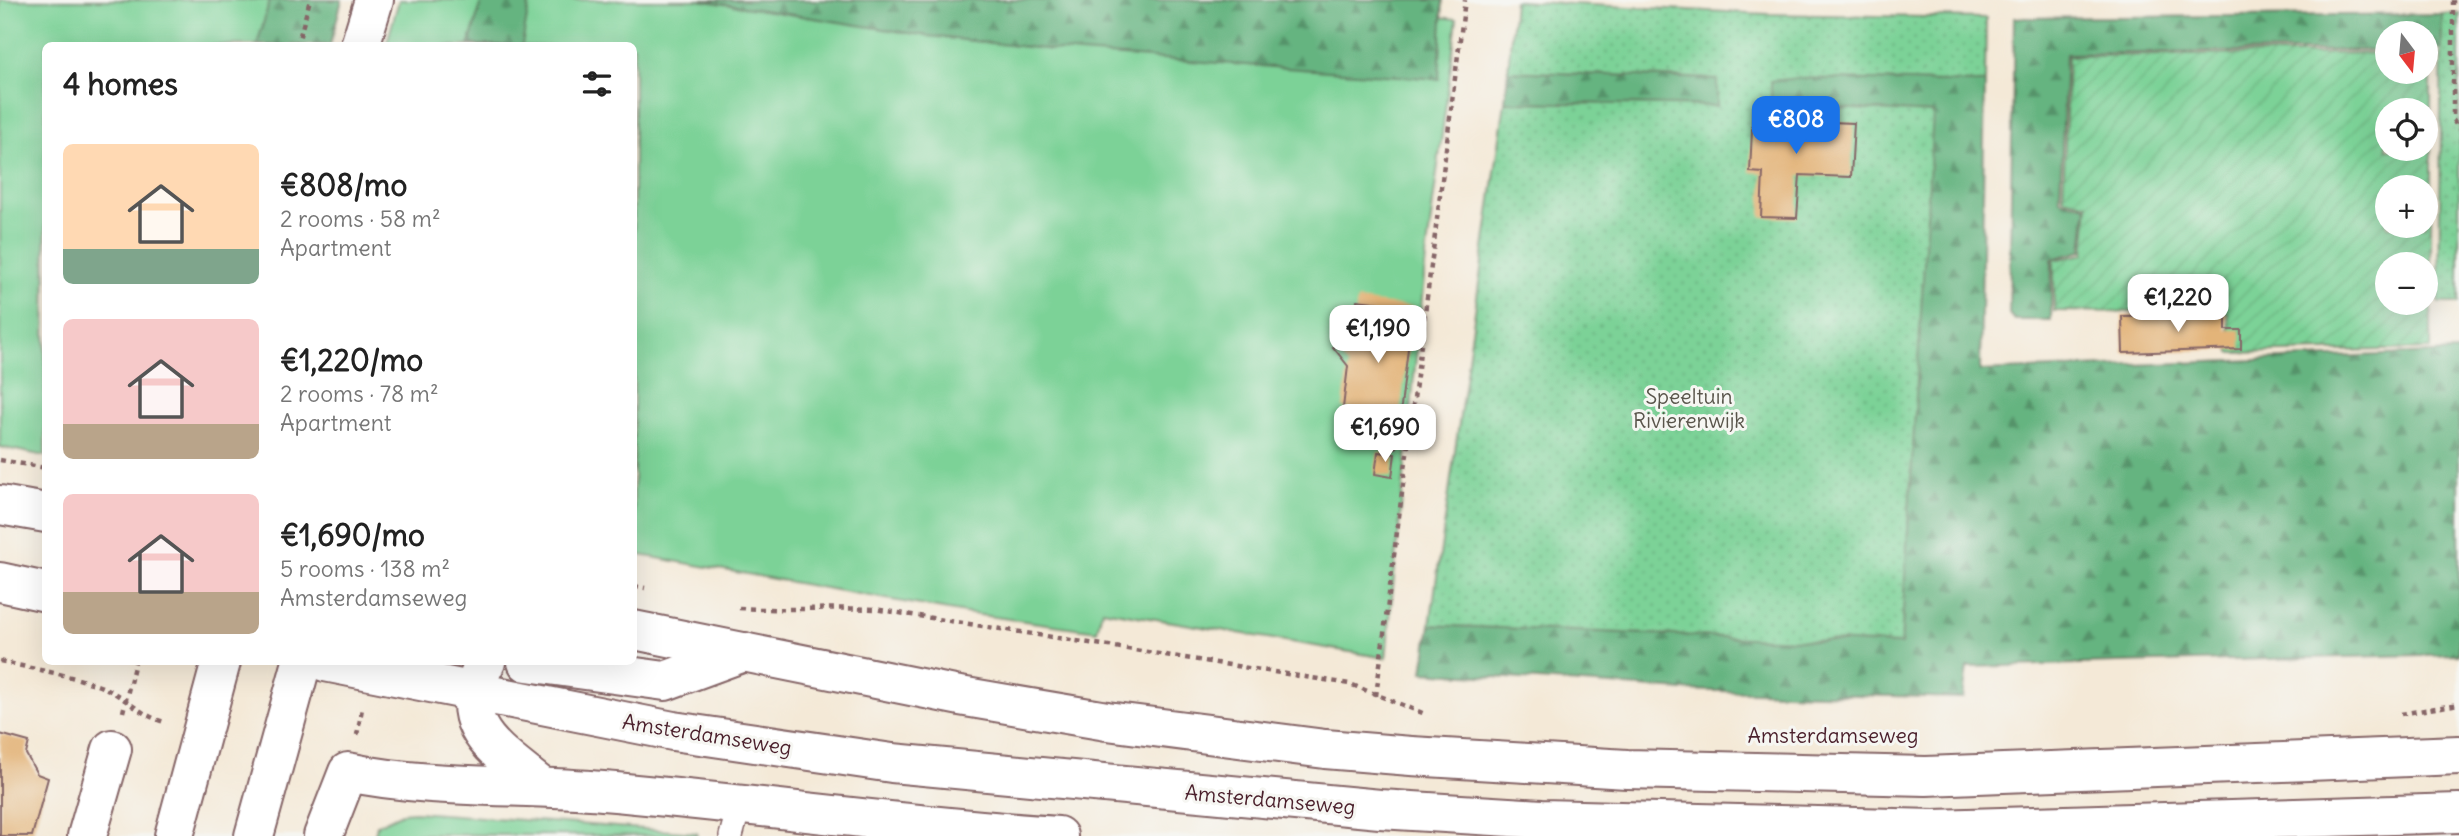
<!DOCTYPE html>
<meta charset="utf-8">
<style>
body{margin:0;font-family:Delius,sans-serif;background:#f2f2f2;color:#222;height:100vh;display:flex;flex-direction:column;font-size:26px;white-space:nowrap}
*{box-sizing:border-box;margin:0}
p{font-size:23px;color:#767676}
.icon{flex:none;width:38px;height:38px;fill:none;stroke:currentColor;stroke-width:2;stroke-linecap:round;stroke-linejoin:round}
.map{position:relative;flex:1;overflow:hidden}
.panel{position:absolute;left:42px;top:42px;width:595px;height:623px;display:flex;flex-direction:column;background:#fff;border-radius:10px;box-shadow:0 7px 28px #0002}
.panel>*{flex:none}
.needle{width:46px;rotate:164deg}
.buttons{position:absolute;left:2375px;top:21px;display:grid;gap:14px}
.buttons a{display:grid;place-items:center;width:63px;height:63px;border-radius:50%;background:#fff;box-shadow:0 7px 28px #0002;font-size:35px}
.price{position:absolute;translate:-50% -60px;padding:0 16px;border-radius:14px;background:#fff;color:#222;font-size:23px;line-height:46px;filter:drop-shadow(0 2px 4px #0008)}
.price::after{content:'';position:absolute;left:50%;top:42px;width:21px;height:16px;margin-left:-10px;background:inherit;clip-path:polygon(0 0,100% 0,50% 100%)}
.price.on{background:#1a73e8;color:#fff}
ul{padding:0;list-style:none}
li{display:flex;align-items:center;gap:21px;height:175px;padding:0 21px}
li span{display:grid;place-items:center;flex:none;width:196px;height:140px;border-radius:10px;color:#555}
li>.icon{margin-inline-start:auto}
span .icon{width:84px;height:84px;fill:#fffc;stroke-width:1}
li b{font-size:30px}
h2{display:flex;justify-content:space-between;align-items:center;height:84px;padding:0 21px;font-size:30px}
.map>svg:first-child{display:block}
</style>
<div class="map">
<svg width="2459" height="836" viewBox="0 0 2459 836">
<defs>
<pattern id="forest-firs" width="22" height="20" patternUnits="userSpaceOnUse" patternTransform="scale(1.75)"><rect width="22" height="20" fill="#65b480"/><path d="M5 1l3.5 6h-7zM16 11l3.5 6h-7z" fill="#559269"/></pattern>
<pattern id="park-dots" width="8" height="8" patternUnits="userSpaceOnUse" patternTransform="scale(1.75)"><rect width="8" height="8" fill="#7cd297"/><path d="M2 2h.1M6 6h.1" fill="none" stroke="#6db482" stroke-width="1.8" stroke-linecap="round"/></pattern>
<pattern id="garden-furrows" width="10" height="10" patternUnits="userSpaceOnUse" patternTransform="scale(1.75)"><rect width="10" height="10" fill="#7cd297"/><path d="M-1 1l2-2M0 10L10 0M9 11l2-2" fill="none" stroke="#6db482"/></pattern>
</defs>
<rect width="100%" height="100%" fill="#f6f6f2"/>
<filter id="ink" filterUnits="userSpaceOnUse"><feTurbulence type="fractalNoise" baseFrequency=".0143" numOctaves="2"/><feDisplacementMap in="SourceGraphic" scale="14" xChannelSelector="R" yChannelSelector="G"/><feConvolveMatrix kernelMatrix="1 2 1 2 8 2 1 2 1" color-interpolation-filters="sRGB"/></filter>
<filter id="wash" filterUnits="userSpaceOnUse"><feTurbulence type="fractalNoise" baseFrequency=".00686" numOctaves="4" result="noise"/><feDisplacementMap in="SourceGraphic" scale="28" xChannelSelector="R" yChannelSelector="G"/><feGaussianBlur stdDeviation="1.57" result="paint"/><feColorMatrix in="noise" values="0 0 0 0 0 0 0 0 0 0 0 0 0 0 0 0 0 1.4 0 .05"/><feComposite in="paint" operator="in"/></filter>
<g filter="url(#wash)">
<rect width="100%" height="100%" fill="#f4e9d7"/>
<g fill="#7cd297" stroke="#637861" stroke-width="2">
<path d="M0,0H304L291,45L46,46L45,456L0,447Z"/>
<path d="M399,0H1302L1457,19L1426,257L1386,658L1102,610L1097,631L965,613L634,554V46H386Z"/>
<path d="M415,812L697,833L698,836L375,834L377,825L402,813Z"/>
</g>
<g fill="url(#forest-firs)" stroke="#586a56" stroke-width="2">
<path d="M270,0H342L330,45H257Z"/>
<path d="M482,0H530L522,45H469Z"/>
<path d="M698,0H1443L1439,79L1080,53L928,36Z"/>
<path d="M2442,14V50H2426V33H2387V50L2066,54L2060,200L2087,206L2082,251L2052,259L2051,320H2014L2009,314L2014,18Z"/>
<path d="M1508,71L1717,79V106L1505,102Z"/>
<path d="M1800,78L1985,83L1980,371L2459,352V654L1967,667L1963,698L1683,690L1423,672L1430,625L1901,644L1932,113L1770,105L1771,80Z"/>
</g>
<g fill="url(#park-dots)" stroke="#637861" stroke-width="2">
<path d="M1514,1L1767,14L1986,18L1985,83L1800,78L1771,81V105L1933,113L1901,644L1430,625L1505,102L1717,106V79L1508,71Z"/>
<path d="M2459,13V303H2439L2442,14Z"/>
</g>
<path fill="url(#garden-furrows)" stroke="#637861" stroke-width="2" fill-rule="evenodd" d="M2387,53V72H2426V53H2431V349L2230,353L2228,313L2054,311V260L2084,254L2088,204L2063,198L2068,56ZM2387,110H2426V149H2387ZM2387,187H2426V226H2387ZM2387,264H2426V303H2387Z"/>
<g id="blocks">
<g fill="#e3b479">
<path d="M1753,109L1808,112L1807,121L1854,123L1851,177L1800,175L1797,218L1761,217L1763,173L1750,172Z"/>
<path d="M1357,300L1413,307L1396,448L1373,445L1377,413L1343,408L1348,366L1333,347L1353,333Z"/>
<path d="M2226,314V330H2241V349L2123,353L2122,316Z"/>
<path d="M1378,452L1395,454L1392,477L1375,474Z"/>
<path d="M0,734L29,742L26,754L37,774L48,778L32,836H0Z"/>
</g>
</g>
</g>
<g filter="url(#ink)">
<use href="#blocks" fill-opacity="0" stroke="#866667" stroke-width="2"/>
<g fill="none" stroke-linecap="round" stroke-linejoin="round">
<defs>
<path id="lane" d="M731,836L740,803"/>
<g id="street">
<path d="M360,46L374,0"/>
<path d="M486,662C450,725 495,749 539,785"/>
<path d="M527,662L665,681L744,652"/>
<path d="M87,836L112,749"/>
<path d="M323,836L348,772C427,789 521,784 603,791C755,804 906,826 1058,836"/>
</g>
<g id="secondary">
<path d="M0,505L46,513"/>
<path d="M0,582L46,592"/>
</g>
<g id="primary">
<path d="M634,630L960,696L1107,721L1325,749L1411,756L1627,769L1926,776L2459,755"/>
<path d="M325,662L673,731L892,763L1380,809L1542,819L1934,829L2459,813"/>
<path d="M174,836L221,662"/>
<path d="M254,836L302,662"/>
</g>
</defs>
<use href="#lane" stroke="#866667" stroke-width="26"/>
<use href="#street" stroke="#866667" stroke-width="42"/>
<use href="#secondary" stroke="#866667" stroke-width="42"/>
<use href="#primary" stroke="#866667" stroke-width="42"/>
<g stroke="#866667" stroke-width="4.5" stroke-dasharray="5 5" stroke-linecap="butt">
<path d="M2453,0V120L2459,129"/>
<path d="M297,46L310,0"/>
<path d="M0,460L46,468"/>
<path d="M634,586L645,588"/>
<path d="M739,608C784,611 828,607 874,609L1350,684L1425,714"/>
<path d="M0,661C32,669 67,674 97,685C123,694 137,714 164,722"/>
<path d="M1376,696L1465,0"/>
<path d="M123,712L135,662"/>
<path d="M2401,714L2459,704"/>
<path d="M357,735L362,709"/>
</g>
<use href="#lane" stroke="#fff" stroke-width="23"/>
<use href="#street" stroke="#fff" stroke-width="38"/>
<use href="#secondary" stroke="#fff" stroke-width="38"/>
<use href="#primary" stroke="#fff" stroke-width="38"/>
</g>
</g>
<g text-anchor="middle" stroke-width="6" stroke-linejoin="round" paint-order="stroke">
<g font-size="21" fill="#59554b" stroke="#f6f6f2">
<text x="1689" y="404">Speeltuin<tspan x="1689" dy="24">Rivierenwijk</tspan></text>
</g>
<g font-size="21" fill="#4a1f2b" stroke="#f6f6f2">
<text transform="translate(707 735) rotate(9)" y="7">Amsterdamseweg</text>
<text x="1833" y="743">Amsterdamseweg</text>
<text transform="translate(1270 800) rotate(5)" y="7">Amsterdamseweg</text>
</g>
</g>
</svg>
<div class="buttons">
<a><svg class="needle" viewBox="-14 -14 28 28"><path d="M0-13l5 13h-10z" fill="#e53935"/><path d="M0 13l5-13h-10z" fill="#767676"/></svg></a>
<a><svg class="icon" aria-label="locate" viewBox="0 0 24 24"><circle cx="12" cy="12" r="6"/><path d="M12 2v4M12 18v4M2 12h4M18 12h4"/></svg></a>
<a>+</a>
<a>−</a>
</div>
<b class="price on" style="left:1796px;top:156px">€808</b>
<b class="price" style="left:2178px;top:334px">€1,220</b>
<b class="price" style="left:1378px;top:365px">€1,190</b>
<b class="price" style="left:1385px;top:464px">€1,690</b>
<section class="panel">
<h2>4 homes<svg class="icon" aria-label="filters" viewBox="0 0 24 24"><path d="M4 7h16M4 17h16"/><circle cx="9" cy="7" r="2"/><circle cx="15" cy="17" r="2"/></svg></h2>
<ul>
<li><span style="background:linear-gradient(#ffd9b3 75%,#7fa58c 0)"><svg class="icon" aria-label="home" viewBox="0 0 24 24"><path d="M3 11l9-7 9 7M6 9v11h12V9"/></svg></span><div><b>€808/mo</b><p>2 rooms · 58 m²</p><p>Apartment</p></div></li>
<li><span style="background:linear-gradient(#f6c9c9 75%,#b9a48a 0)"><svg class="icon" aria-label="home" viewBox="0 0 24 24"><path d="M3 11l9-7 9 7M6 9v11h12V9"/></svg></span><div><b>€1,220/mo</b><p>2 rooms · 78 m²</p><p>Apartment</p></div></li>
<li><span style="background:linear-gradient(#f6c9c9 70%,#b9a48a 0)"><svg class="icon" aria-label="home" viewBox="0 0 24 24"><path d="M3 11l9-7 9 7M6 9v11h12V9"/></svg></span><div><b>€1,690/mo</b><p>5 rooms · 138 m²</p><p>Amsterdamseweg</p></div></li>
</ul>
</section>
</div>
